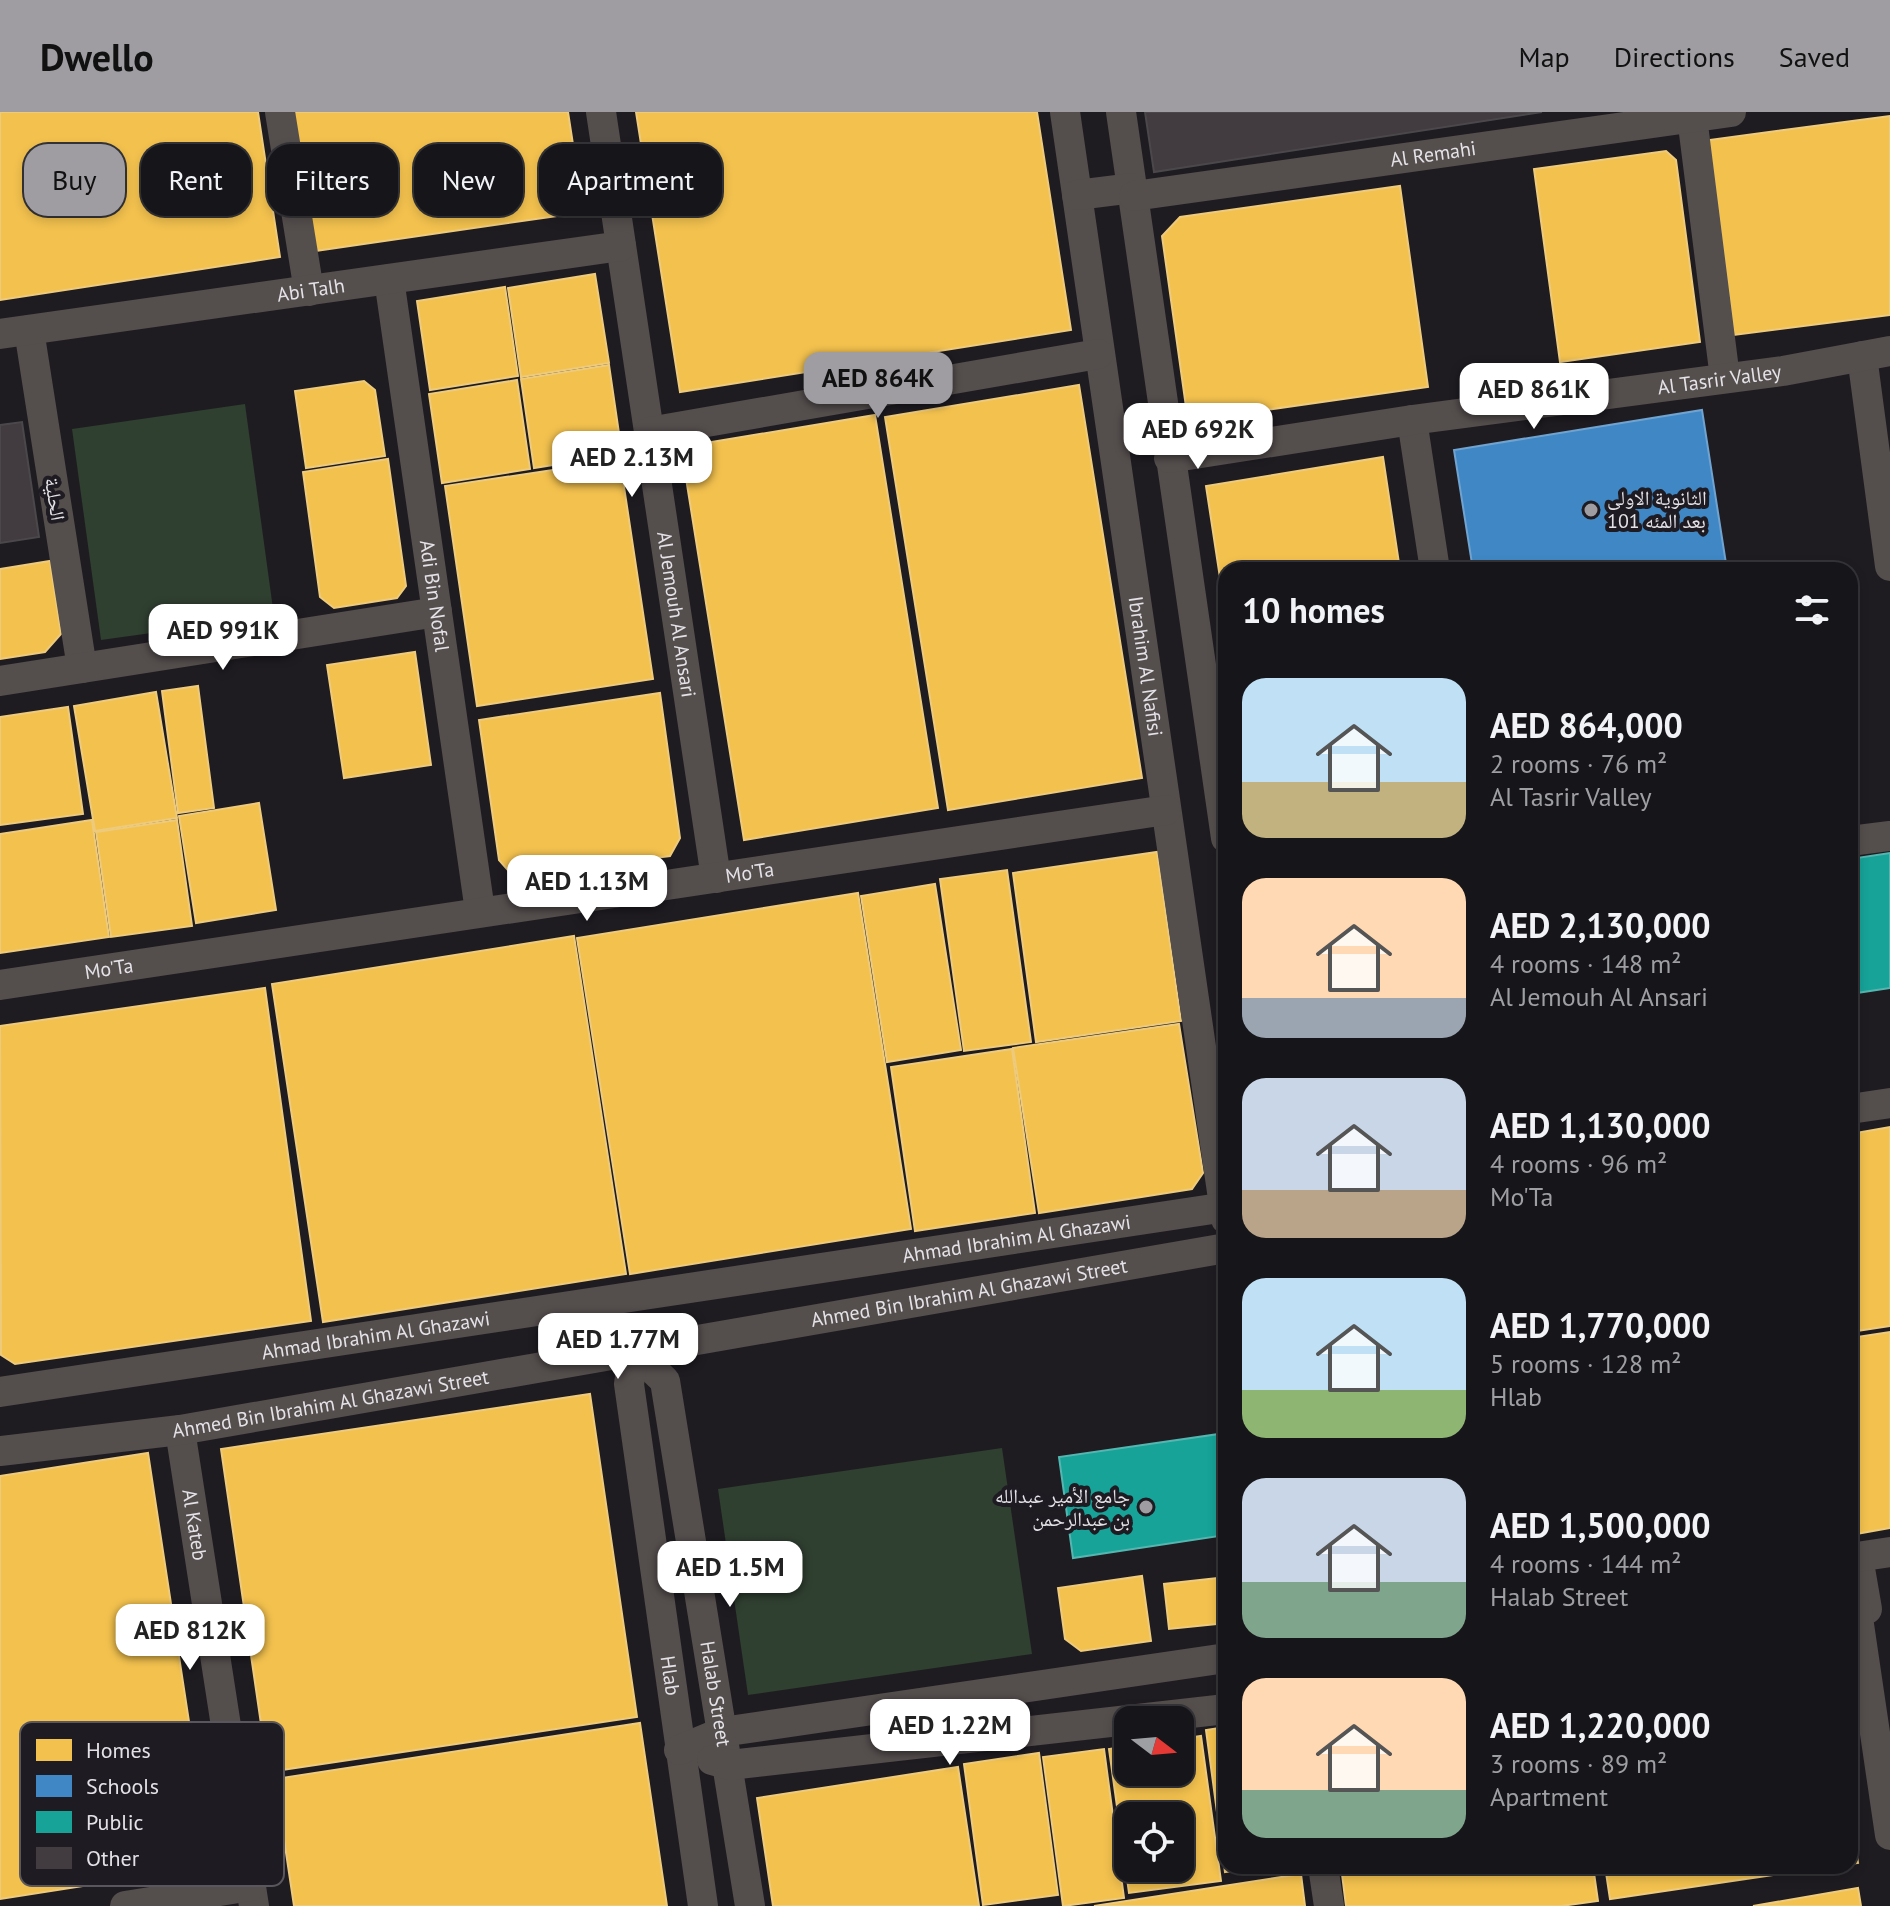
<!DOCTYPE html>
<meta charset="utf-8">
<style>
body{margin:0;font-family:"PT Sans","Noto Naskh Arabic",sans-serif;background:#232226;color:#f1f3f6;height:100vh;display:flex;flex-direction:column;font-size:30px;white-space:nowrap}
*{box-sizing:border-box;margin:0}
p{font-size:26px;color:#9e9fa2}
.icon{flex:none;width:44px;height:44px;fill:none;stroke:currentColor;stroke-width:2;stroke-linecap:round;stroke-linejoin:round}
.map{position:relative;flex:1;overflow:hidden}
.panel{position:absolute;left:1218px;top:450px;width:640px;height:1312px;display:flex;flex-direction:column;background:#161519;border-radius:24px;box-shadow:0 4px 12px #0003,0 0 0 2px #353438}
.panel>*{flex:none}
.guide{position:absolute;left:24px;top:32px;width:760px;height:72px;display:flex;gap:16px}
.needle{width:52px;rotate:106deg}
.tools{position:absolute;left:1114px;top:1594px;display:grid;gap:16px}
.tools a{display:grid;place-items:center;width:80px;height:80px;border-radius:16px;background:#161519;box-shadow:0 4px 12px #0003,0 0 0 2px #353438;font-size:40px}
.price{position:absolute;translate:-50% -68px;padding:0 18px;border-radius:16px;background:#fff;color:#222;font-size:26px;line-height:52px;filter:drop-shadow(0 2px 4px #0008)}
.price::after{content:'';position:absolute;left:50%;top:48px;width:24px;height:18px;margin-left:-12px;background:inherit;clip-path:polygon(0 0,100% 0,50% 100%)}
.price.active{background:#9f9da2;color:#111}
ul{padding:0;list-style:none}
li{display:flex;align-items:center;gap:24px;height:200px;padding:0 24px}
li span{display:grid;place-items:center;flex:none;width:224px;height:160px;border-radius:24px;color:#555}
li>.icon{margin-inline-start:auto}
span .icon{width:96px;height:96px;fill:#fffc;stroke-width:1}
li b{font-size:34px}
h2{display:flex;justify-content:space-between;align-items:center;height:96px;padding:0 24px;font-size:34px}
.pill{padding:0 28px;border-radius:24px;background:#161519;box-shadow:0 4px 12px #0003,0 0 0 2px #353438;font-size:28px;line-height:72px}
.pill.active{background:#9f9da2;color:#111}
header{display:flex;align-items:center;gap:48px;box-sizing:border-box;height:112px;padding:0 40px;background:#9f9da2;color:#111}
header strong{font-size:38px}
nav{display:flex;gap:44px;margin-inline-start:auto;font-size:28px}
.map>svg:first-child{display:block}
</style>
<header>
<strong>Dwello</strong>
<nav><a>Map</a><a>Directions</a><a>Saved</a></nav>
</header>
<div class="map">
<svg width="1890" height="1794" viewBox="0 0 1890 1794">
<rect width="100%" height="100%" fill="#1e1c21"/>
<g fill="#2f3f30">
<path d="M245,292L274,504L101,528L72,317Z"/>
<path d="M1002,1336L1032,1542L748,1583L718,1377Z"/>
</g>
<g fill="#f2c14e" stroke="#eecb7c" stroke-width="2" fill-rule="evenodd">
<path d="M0,0H258L280,145L0,188Z"/>
<path d="M287,0H568L582,91L571,102L308,140Z"/>
<path d="M636,0H1037L1071,218L680,280Z"/>
<path d="M1890,4V203L1734,223L1709,28Z"/>
<path d="M1666,39L1676,48L1700,230L1560,250L1534,57Z"/>
<path d="M1400,74L1428,275L1188,309L1162,124L1180,105Z"/>
<path d="M595,162L609,251L521,265L508,176Z"/>
<path d="M505,175L518,264L430,278L417,189Z"/>
<path d="M609,253L622,342L534,356L521,267Z"/>
<path d="M517,268L530,357L442,371L429,282Z"/>
<path d="M364,269L375,278L385,344L306,356L295,279Z"/>
<path d="M1079,273L1142,666L948,698L885,305Z"/>
<path d="M875,303L938,696L744,728L681,335Z"/>
<path d="M1383,345L1400,458H1226V505L1206,374Z"/>
<path d="M388,347L406,474L397,486L334,496L320,485L303,360Z"/>
<path d="M620,348L653,567L477,594L445,374Z"/>
<path d="M50,449L61,522L45,540L0,547V457Z"/>
<path d="M415,540L431,653L344,666L327,553Z"/>
<path d="M198,574L214,696L178,701L162,579Z"/>
<path d="M156,580L177,706L95,719L74,594Z"/>
<path d="M660,581L680,726L670,744L513,764L499,748L479,608Z"/>
<path d="M68,595L83,702L0,713V605Z"/>
<path d="M259,691L276,798L196,811L179,704Z"/>
<path d="M92,708L109,825L0,841V722Z"/>
<path d="M177,708L192,814L111,825L96,720Z"/>
<path d="M1157,740L1181,909L1036,930L1013,761Z"/>
<path d="M1007,758L1031,930L964,939L940,767Z"/>
<path d="M935,772L961,938L887,950L861,784Z"/>
<path d="M858,781L911,1117L630,1162L577,826Z"/>
<path d="M574,824L626,1162L323,1210L272,872Z"/>
<path d="M265,876L311,1209L15,1252L1,1243L0,914Z"/>
<path d="M1179,912L1203,1061L1192,1077L1039,1101L1013,936Z"/>
<path d="M1012,937L1035,1101L915,1119L891,955Z"/>
<path d="M1890,1015V1214L1850,1220V1022Z"/>
<path d="M1890,1220V1416L1856,1422L1850,1380V1226Z"/>
<path d="M590,1282L637,1605L268,1660L221,1337Z"/>
<path d="M148,1341L211,1754L0,1787V1364Z"/>
<path d="M1142,1464L1151,1529L1081,1539L1065,1527L1058,1476Z"/>
<path d="M1226,1465V1511L1169,1517L1164,1472Z"/>
<path d="M640,1611L667,1794H294L275,1667Z"/>
<path d="M1226,1615V1754H1266L1225,1760L1206,1618Z"/>
<path d="M1201,1624L1221,1769L1129,1781L1109,1637L1128,1634V1660H1180V1627ZM1128,1704H1180V1756H1128Z"/>
<path d="M1104,1637L1124,1786L1063,1794L1043,1645Z"/>
<path d="M1039,1641L1058,1783L983,1793L964,1652Z"/>
<path d="M958,1655L979,1794H773L757,1686Z"/>
<path d="M1850,1697L1858,1751L1850,1752Z"/>
<path d="M1341,1754H1593L1598,1789L1561,1794H1346Z"/>
<path d="M1605,1754H1835L1610,1787Z"/>
<path d="M1301,1762L1305,1794H1094Z"/>
<path d="M1858,1776L1861,1794H1753Z"/>
</g>
<path fill="#3f88c5" stroke="#70a3cf" stroke-width="2" d="M1702,298L1727,458H1473L1454,338Z"/>
<g fill="#17a398" stroke="#54b6b0" stroke-width="2">
<path d="M1890,741V876L1850,882V747Z"/>
<path d="M1219,1322L1226,1367V1423L1073,1446L1059,1345Z"/>
</g>
<g fill="#423b40" stroke="#4b484b" stroke-width="2">
<path d="M1145,0H1542L1154,60Z"/>
<path d="M22,310L39,425L0,431V313Z"/>
</g>
<g fill="none" stroke-linecap="round" stroke-linejoin="round">
<g stroke="#544e4d" stroke-width="30">
<path d="M280,0L309,179"/>
<path id="s1" d="M601,0L716,766"/>
<path id="s2" d="M1065,0L1226,1107"/>
<path d="M1121,0L1226,726"/>
<path d="M1692,5L1725,266"/>
<path d="M1077,83L1133,76"/>
<path id="s3" d="M1134,84L1731,0"/>
<path id="s4" d="M389,167L480,799"/>
<path d="M29,218L82,556"/>
<path id="s5" d="M0,222L621,134"/>
<path d="M1862,244L1890,454"/>
<path d="M1412,308L1435,458"/>
<path d="M649,320L1098,242"/>
<path id="s6" d="M1169,346L1412,308L1783,259L1890,239"/>
<path d="M0,569L437,500"/>
<path d="M1850,729L1890,724"/>
<path id="s7" d="M0,873L1166,698"/>
<path d="M1850,997L1890,991"/>
<path id="s8" d="M634,1239L665,1269L750,1794"/>
<path id="s9" d="M634,1239L629,1272L703,1794"/>
<path id="s10" d="M0,1280L1226,1095"/>
<path id="s11" d="M180,1318L254,1794"/>
<path id="s12" d="M0,1339L180,1318L1226,1136"/>
<path d="M1858,1445L1867,1497"/>
<path d="M1850,1446L1890,1440"/>
<path d="M1857,1499L1890,1723"/>
<path d="M679,1638L722,1620L1226,1546"/>
<path d="M712,1648L730,1653L1226,1597"/>
<path d="M1323,1754L1329,1794"/>
<path d="M125,1794L251,1774"/>
</g>
</g>
<g fill="#9f9da2" stroke="#1e1b22" stroke-width="3">
<circle cx="1591" cy="398" r="8"/>
<circle cx="1146" cy="1395" r="8"/>
</g>
<g text-anchor="middle" stroke-width="8" stroke-linejoin="round" paint-order="stroke">
<g font-size="20" fill="#e4e2e7" stroke="#1e1b22">
<text dy="7" stroke="none"><textPath href="#s3" startOffset="302">Al Remahi</textPath></text>
<text dy="7" stroke="none"><textPath href="#s5" startOffset="314">Abi Talh</textPath></text>
<text dy="7" stroke="none"><textPath href="#s6" startOffset="556">Al Tasrir Valley</textPath></text>
<text transform="translate(55 387) rotate(81)" y="7">الحلية</text>
<text dy="7" stroke="none"><textPath href="#s4" startOffset="320">Adi Bin Nofal</textPath></text>
<text dy="7" stroke="none"><textPath href="#s1" startOffset="508">Al Jemouh Al Ansari</textPath></text>
<text dy="7" stroke="none"><textPath href="#s2" startOffset="560">Ibrahim Al Nafisi</textPath></text>
<text dy="7" stroke="none"><textPath href="#s7" startOffset="758">Mo'Ta</textPath></text>
<text dy="7" stroke="none"><textPath href="#s7" startOffset="110">Mo'Ta</textPath></text>
<text dy="7" stroke="none"><textPath href="#s10" startOffset="1028">Ahmad Ibrahim Al Ghazawi</textPath></text>
<text dy="7" stroke="none"><textPath href="#s12" startOffset="982">Ahmed Bin Ibrahim Al Ghazawi Street</textPath></text>
<text dy="7" stroke="none"><textPath href="#s10" startOffset="380">Ahmad Ibrahim Al Ghazawi</textPath></text>
<text dy="7" stroke="none"><textPath href="#s12" startOffset="334">Ahmed Bin Ibrahim Al Ghazawi Street</textPath></text>
<text dy="7" stroke="none"><textPath href="#s11" startOffset="96">Al Kateb</textPath></text>
<text dy="7" stroke="none"><textPath href="#s9" startOffset="328">Hlab</textPath></text>
<text dy="7" stroke="none"><textPath href="#s8" startOffset="360">Halab Street</textPath></text>
</g>
<g font-size="20" fill="#e4e2e7" stroke="#1e1b22" text-anchor="start">
<text x="1607" y="393">الثانوية الاولى<tspan x="1607" dy="23">بعد المئه 101</tspan></text>
<text x="1130" y="1391" text-anchor="end">جامع الأمير عبدالله<tspan x="1130" dy="23">بن عبدالرحمن</tspan></text>
</g>
</g>
<rect x="20" y="1610" width="264" height="164" rx="12" fill="#1e1b22" stroke="#59575d" stroke-width="2"/>
<rect x="36" y="1627" width="36" height="22" fill="#f2c14e"/>
<rect x="36" y="1663" width="36" height="22" fill="#3f88c5"/>
<rect x="36" y="1699" width="36" height="22" fill="#17a398"/>
<rect x="36" y="1735" width="36" height="22" fill="#423b40"/>
<g font-size="22" fill="#e4e2e7">
<text x="86" y="1646">Homes</text>
<text x="86" y="1682">Schools</text>
<text x="86" y="1718">Public</text>
<text x="86" y="1754">Other</text>
</g>
</svg>
<div class="tools">
<a><svg class="needle" viewBox="-14 -14 28 28"><path d="M0-13l5 13h-10z" fill="#e53935"/><path d="M0 13l5-13h-10z" fill="#9e9fa2"/></svg></a>
<a><svg class="icon" aria-label="locate" viewBox="0 0 24 24"><circle cx="12" cy="12" r="6"/><path d="M12 2v4M12 18v4M2 12h4M18 12h4"/></svg></a>
</div>
<b class="price active" style="left:878px;top:308px">AED 864K</b>
<b class="price" style="left:1534px;top:319px">AED 861K</b>
<b class="price" style="left:1198px;top:359px">AED 692K</b>
<b class="price" style="left:632px;top:387px">AED 2.13M</b>
<b class="price" style="left:223px;top:560px">AED 991K</b>
<b class="price" style="left:587px;top:811px">AED 1.13M</b>
<b class="price" style="left:618px;top:1269px">AED 1.77M</b>
<b class="price" style="left:730px;top:1497px">AED 1.5M</b>
<b class="price" style="left:190px;top:1560px">AED 812K</b>
<b class="price" style="left:950px;top:1655px">AED 1.22M</b>
<div class="guide">
<a class="pill active">Buy</a>
<a class="pill">Rent</a>
<a class="pill">Filters</a>
<a class="pill">New</a>
<a class="pill">Apartment</a>
</div>
<section class="panel">
<h2>10 homes<svg class="icon" aria-label="filters" viewBox="0 0 24 24"><path d="M4 7h16M4 17h16"/><circle cx="9" cy="7" r="2"/><circle cx="15" cy="17" r="2"/></svg></h2>
<ul>
<li><span style="background:linear-gradient(#bfe0f5 65%,#c2b280 0)"><svg class="icon" aria-label="home" viewBox="0 0 24 24"><path d="M3 11l9-7 9 7M6 9v11h12V9"/></svg></span><div><b>AED 864,000</b><p>2 rooms · 76 m²</p><p>Al Tasrir Valley</p></div></li>
<li><span style="background:linear-gradient(#ffd9b3 75%,#9aa5b1 0)"><svg class="icon" aria-label="home" viewBox="0 0 24 24"><path d="M3 11l9-7 9 7M6 9v11h12V9"/></svg></span><div><b>AED 2,130,000</b><p>4 rooms · 148 m²</p><p>Al Jemouh Al Ansari</p></div></li>
<li><span style="background:linear-gradient(#c9d6e8 70%,#b9a48a 0)"><svg class="icon" aria-label="home" viewBox="0 0 24 24"><path d="M3 11l9-7 9 7M6 9v11h12V9"/></svg></span><div><b>AED 1,130,000</b><p>4 rooms · 96 m²</p><p>Mo'Ta</p></div></li>
<li><span style="background:linear-gradient(#bfe0f5 70%,#8fb573 0)"><svg class="icon" aria-label="home" viewBox="0 0 24 24"><path d="M3 11l9-7 9 7M6 9v11h12V9"/></svg></span><div><b>AED 1,770,000</b><p>5 rooms · 128 m²</p><p>Hlab</p></div></li>
<li><span style="background:linear-gradient(#c9d6e8 65%,#7fa58c 0)"><svg class="icon" aria-label="home" viewBox="0 0 24 24"><path d="M3 11l9-7 9 7M6 9v11h12V9"/></svg></span><div><b>AED 1,500,000</b><p>4 rooms · 144 m²</p><p>Halab Street</p></div></li>
<li><span style="background:linear-gradient(#ffd9b3 70%,#7fa58c 0)"><svg class="icon" aria-label="home" viewBox="0 0 24 24"><path d="M3 11l9-7 9 7M6 9v11h12V9"/></svg></span><div><b>AED 1,220,000</b><p>3 rooms · 89 m²</p><p>Apartment</p></div></li>
</ul>
</section>
</div>
